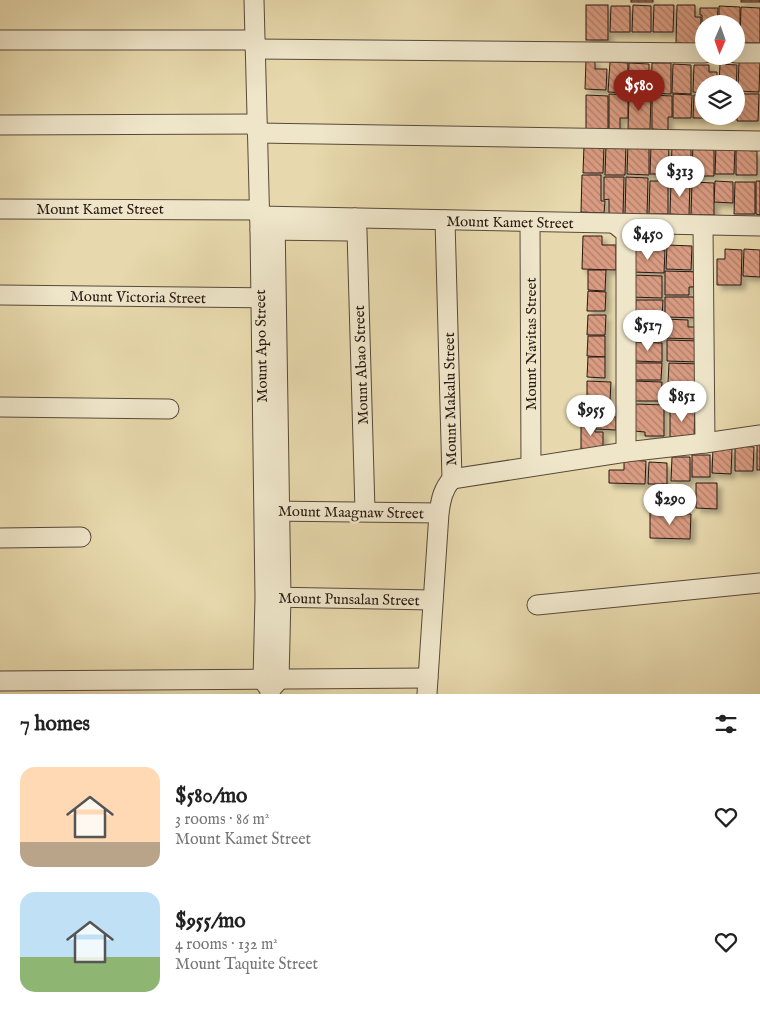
<!DOCTYPE html>
<meta charset="utf-8">
<style>
body{margin:0;font-family:"IM FELL English",serif;background:#f6f6f6;color:#222;height:100vh;display:flex;flex-direction:column;font-size:19px;white-space:nowrap}
*{box-sizing:border-box;margin:0}
p{font-size:16px;color:#767676}
.icon{flex:none;width:28px;height:28px;fill:none;stroke:currentColor;stroke-width:2;stroke-linecap:round;stroke-linejoin:round}
.map{position:relative;height:694px;overflow:hidden}
.side{display:flex;flex-direction:column;background:#fff;flex:1}
.side>*{flex:none}
.needle{width:32px;rotate:182deg}
.controls{position:absolute;left:695px;top:15px;display:grid;gap:10px}
.controls a{display:grid;place-items:center;width:50px;height:50px;border-radius:50%;background:#fff;box-shadow:0 5px 20px #0002;font-size:25px}
.price{position:absolute;translate:-50% -42px;padding:0 11px;border-radius:18px;background:#fff;color:#222;font-size:16px;line-height:32px;filter:drop-shadow(0 1px 2px #0008)}
.price::after{content:'';position:absolute;left:50%;top:30px;width:15px;height:11px;margin-left:-8px;background:inherit;clip-path:polygon(0 0,100% 0,50% 100%)}
.price.on{background:#8f2418;color:#fff}
ul{padding:0;list-style:none}
li{display:flex;align-items:center;gap:15px;height:125px;padding:0 20px}
li span{display:grid;place-items:center;flex:none;width:140px;height:100px;border-radius:15px;color:#555}
li>.icon{margin-inline-start:auto}
span .icon{width:60px;height:60px;fill:#fffc;stroke-width:1}
li b{font-size:21px}
h2{display:flex;justify-content:space-between;align-items:center;height:60px;padding:0 20px;font-size:21px}
.map>svg:first-child{display:block}
</style>
<div class="map">
<svg width="760" height="694" viewBox="0 0 760 694">
<defs>
<pattern id="building-back-hatch" width="6" height="6" patternUnits="userSpaceOnUse" patternTransform="scale(1.25)"><rect width="6" height="6" fill="#d99b81"/><path d="M-1 5l2 2M0 0l6 6M5-1l2 2" fill="none" stroke="#b07e68"/></pattern>
<filter id="shadow"><feDropShadow dx="4.5" dy="4.5" stdDeviation="2.5" flood-color="#0004"/></filter>
</defs>
<rect width="100%" height="100%" fill="#e7d9ad"/>
<filter id="stains"><feTurbulence type="fractalNoise" baseFrequency=".004" numOctaves="4"/><feColorMatrix values="0 0 0 0 .2 0 0 0 0 .09 0 0 0 0 .02 0 0 0 .5 -.17"/></filter>
<radialGradient id="worn" r=".72"><stop offset=".6" stop-color="#630" stop-opacity="0"/><stop offset="1" stop-color="#630" stop-opacity=".3"/></radialGradient>
<g fill="url(#building-back-hatch)" stroke="#281913" filter="url(#shadow)">
<rect x="631" y="0" width="22" height="2"/>
<rect x="741" y="0" width="19" height="2"/>
<rect x="586" y="5" width="22" height="35"/>
<path d="M633,5L651,6V32H632Z"/>
<path d="M654,5H674L673,32H653Z"/>
<path d="M677,5H695V17H701L700,44L676,43Z"/>
<path d="M611,6H630V32H610Z"/>
<path d="M719,6L740,7V39H736V24H719Z"/>
<path d="M741,7L760,8V43H740Z"/>
<path d="M700,8H718L717,24H704V35H702V15H700Z"/>
<path d="M586,60H595V69H607L606,90L585,89Z"/>
<path d="M739,60L760,61L759,92L738,91Z"/>
<path d="M610,62L628,63L627,93L608,92Z"/>
<path d="M629,63L649,64V93H628Z"/>
<path d="M652,63H671V94L651,93Z"/>
<path d="M673,64L691,65V94L672,93Z"/>
<path d="M720,64L737,65L736,93V84H719Z"/>
<path d="M694,65H709V72H717V84H704V93L693,92Z"/>
<path d="M609,94L628,95V118H620V129H609Z"/>
<path d="M673,94L692,95L691,118H673Z"/>
<path d="M738,94H759L758,121H737Z"/>
<path d="M586,95L608,96V129H586Z"/>
<path d="M629,95H651L650,129H628Z"/>
<path d="M652,95L672,96V117H668V130L652,129Z"/>
<path d="M694,95H704V116H713V118H693Z"/>
<rect x="716" y="116" width="20" height="3"/>
<path d="M693,142L714,143V176H692Z"/>
<path d="M628,143L649,144V175L627,174Z"/>
<path d="M606,144H626L625,175H605Z"/>
<path d="M584,145H604L603,173H583Z"/>
<path d="M651,146H669L668,174H650Z"/>
<path d="M672,146L691,147V175L671,174Z"/>
<path d="M716,146H735L734,174H715Z"/>
<path d="M736,150L757,151V175H736Z"/>
<path d="M582,175H601V201H605L604,213L581,212Z"/>
<path d="M604,177H624L623,215L609,214V199L604,200Z"/>
<path d="M626,177L648,178L647,215L625,214Z"/>
<path d="M650,181H668V214H649Z"/>
<path d="M715,181L733,182V203L714,202Z"/>
<path d="M756,181H760V215L756,214Z"/>
<path d="M671,182H690L689,215L670,214Z"/>
<path d="M692,182L714,183V215H691Z"/>
<path d="M735,182H755V214H734Z"/>
<path d="M583,236H602V245H616V270L582,269Z"/>
<path d="M667,245L692,246L691,270L666,269Z"/>
<path d="M632,249L665,250L664,273L632,272Z"/>
<path d="M725,249L742,250L741,285H717V259H725Z"/>
<path d="M744,249L760,250V277L743,276Z"/>
<path d="M588,270H606L605,291L588,290Z"/>
<path d="M665,271L702,272V287H689V295H665Z"/>
<path d="M630,275L662,276V298L630,297Z"/>
<path d="M588,291L606,292L605,311H587Z"/>
<path d="M665,297H701V318L665,317Z"/>
<path d="M636,300H663L662,317H635Z"/>
<path d="M588,315H606L605,335H587Z"/>
<path d="M664,319L688,320V327H700L699,339L664,338Z"/>
<path d="M635,320H662V341L634,340Z"/>
<path d="M588,336H605V357L587,356Z"/>
<path d="M667,340L699,341V362L667,361Z"/>
<path d="M635,342L662,343V362L634,361Z"/>
<path d="M588,357H605V378L587,377Z"/>
<path d="M634,363H662L661,380H633Z"/>
<path d="M669,363L700,364V384L668,383Z"/>
<path d="M587,381L611,382L610,400L587,399Z"/>
<path d="M633,381L662,382L661,401H633Z"/>
<path d="M667,385L699,386V407H667Z"/>
<path d="M587,402L607,403L606,417H616V430L596,429V421L587,420Z"/>
<path d="M635,404L664,405V436H645V432L634,431Z"/>
<path d="M670,409H695L694,438L670,437Z"/>
<path d="M581,423H595V432H603V450L581,449Z"/>
<rect x="757" y="442" width="3" height="28"/>
<path d="M735,446L754,447L753,471H735Z"/>
<path d="M713,448L732,449L731,474L712,473Z"/>
<rect x="692" y="455" width="18" height="22"/>
<path d="M672,457H690V481H671Z"/>
<path d="M624,460L646,461L645,484L609,483V470H624Z"/>
<path d="M649,462L667,463V484H648Z"/>
<path d="M696,483H717V509L696,508Z"/>
<path d="M650,513L691,514L690,539L650,538Z"/>
</g>
<g fill="none" stroke-linecap="round" stroke-linejoin="round">
<defs>
<g id="minor">
<path d="M254,0L260,230L265,597L263,680L270,690V694"/>
<path d="M0,40H255"/>
<path d="M255,49L704,53"/>
<path d="M736,53H760"/>
<path d="M0,125L257,124"/>
<path d="M257,133L760,141"/>
<path d="M0,209L259,210"/>
<path d="M259,216L760,226"/>
<path d="M355,218L357,231L365,511"/>
<path d="M530,222L531,466"/>
<path d="M615,224L626,233V452"/>
<path d="M703,226L705,443"/>
<path d="M260,230L351,231"/>
<path d="M0,295L271,298"/>
<path d="M0,407L169,409"/>
<path d="M452,479L626,452L705,443L760,435"/>
<path d="M268,511L439,513"/>
<path d="M0,538L81,537"/>
<path d="M269,597L433,600"/>
<path d="M537,605L760,583"/>
<path d="M0,681L428,678"/>
<path d="M270,690L279,680L281,597L275,218"/>
<path d="M427,694L439,513C441,499 443,489 452,479L445,220"/>
</g>
</defs>
<use href="#minor" stroke="#58493a" stroke-width="21"/>
<use href="#minor" stroke="#efe6ca" stroke-width="19"/>
</g>
<g text-anchor="middle" stroke-width="5" stroke-linejoin="round" paint-order="stroke">
<g font-size="15" fill="#281913" stroke="#efe6ca">
<text x="100" y="214">Mount Kamet Street</text>
<text transform="translate(510 222) rotate(1)" y="5">Mount Kamet Street</text>
<text transform="translate(138 297) rotate(1)" y="5">Mount Victoria Street</text>
<text transform="translate(531 344) rotate(-90)" y="5">Mount Navitas Street</text>
<text transform="translate(261 346) rotate(-91)" y="5">Mount Apo Street</text>
<text transform="translate(361 365) rotate(-92)" y="5">Mount Abao Street</text>
<text transform="translate(450 399) rotate(-91)" y="5">Mount Makalu Street</text>
<text transform="translate(351 512) rotate(1)" y="5">Mount Maagnaw Street</text>
<text transform="translate(349 599) rotate(1)" y="5">Mount Punsalan Street</text>
</g>
</g>
<rect width="100%" height="100%" filter="url(#stains)"/>
<rect width="100%" height="100%" fill="url(#worn)"/>
</svg>
<div class="controls">
<a><svg class="needle" viewBox="-14 -14 28 28"><path d="M0-13l5 13h-10z" fill="#e53935"/><path d="M0 13l5-13h-10z" fill="#767676"/></svg></a>
<a><svg class="icon" aria-label="layers" viewBox="0 0 24 24"><path d="M12 4l9 5-9 5-9-5zM3 14l9 5 9-5"/></svg></a>
</div>
<b class="price on" style="left:639px;top:112px">$580</b>
<b class="price" style="left:680px;top:198px">$313</b>
<b class="price" style="left:648px;top:261px">$450</b>
<b class="price" style="left:648px;top:352px">$517</b>
<b class="price" style="left:682px;top:423px">$851</b>
<b class="price" style="left:591px;top:437px">$955</b>
<b class="price" style="left:670px;top:526px">$290</b>
</div>
<section class="side">
<h2>7 homes<svg class="icon" aria-label="filters" viewBox="0 0 24 24"><path d="M4 7h16M4 17h16"/><circle cx="9" cy="7" r="2"/><circle cx="15" cy="17" r="2"/></svg></h2>
<ul>
<li><span style="background:linear-gradient(#ffd9b3 75%,#b9a48a 0)"><svg class="icon" aria-label="home" viewBox="0 0 24 24"><path d="M3 11l9-7 9 7M6 9v11h12V9"/></svg></span><div><b>$580/mo</b><p>3 rooms · 86 m²</p><p>Mount Kamet Street</p></div><svg class="icon" aria-label="heart" viewBox="0 0 24 24"><path d="M12 20l-8-8c-3-5 5-10 8-4 3-6 11-1 8 4z"/></svg></li>
<li><span style="background:linear-gradient(#bfe0f5 65%,#8fb573 0)"><svg class="icon" aria-label="home" viewBox="0 0 24 24"><path d="M3 11l9-7 9 7M6 9v11h12V9"/></svg></span><div><b>$955/mo</b><p>4 rooms · 132 m²</p><p>Mount Taquite Street</p></div><svg class="icon" aria-label="heart" viewBox="0 0 24 24"><path d="M12 20l-8-8c-3-5 5-10 8-4 3-6 11-1 8 4z"/></svg></li>
</ul>
</section>
